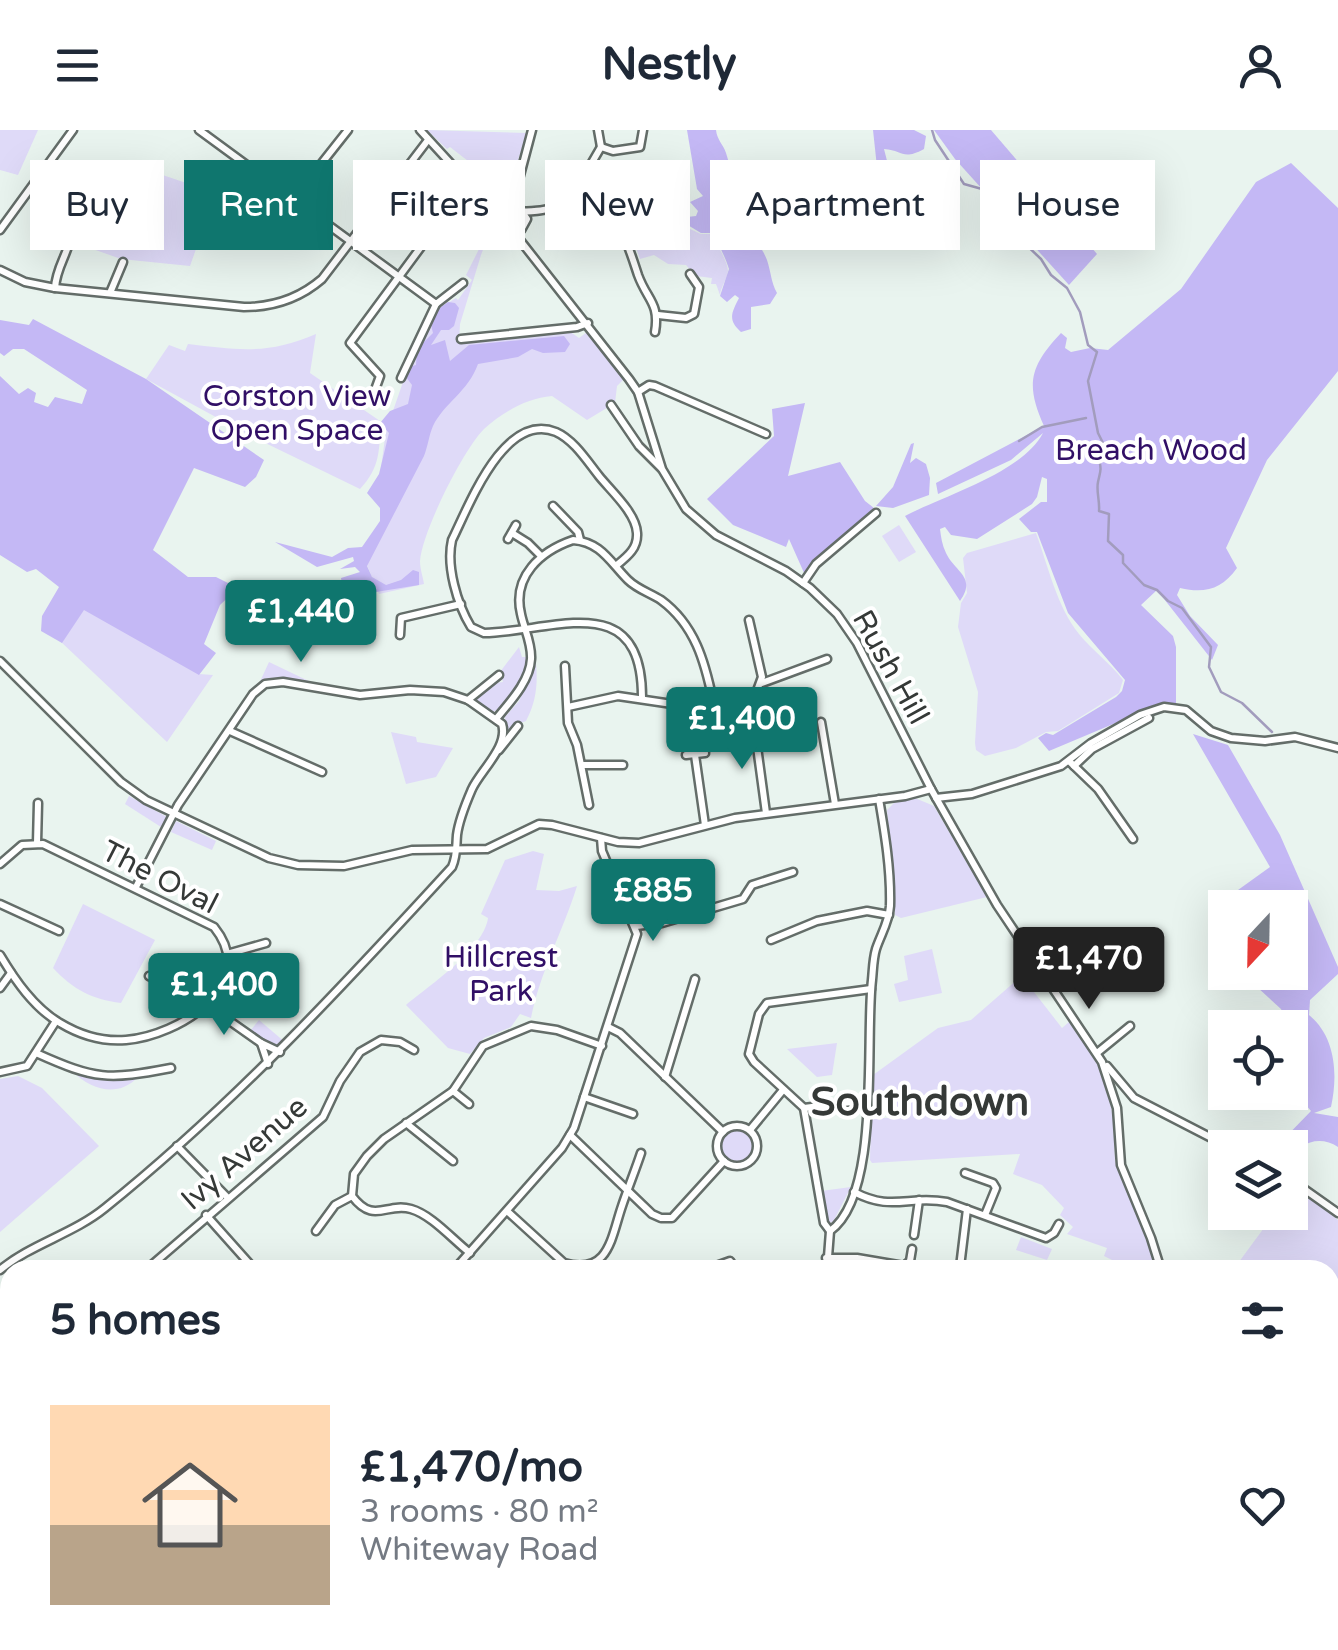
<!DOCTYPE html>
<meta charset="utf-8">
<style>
body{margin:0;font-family:"Varela Round",sans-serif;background:#f6f6f7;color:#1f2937;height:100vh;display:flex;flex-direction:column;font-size:38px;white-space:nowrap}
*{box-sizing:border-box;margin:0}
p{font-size:32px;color:#747a83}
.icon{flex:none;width:55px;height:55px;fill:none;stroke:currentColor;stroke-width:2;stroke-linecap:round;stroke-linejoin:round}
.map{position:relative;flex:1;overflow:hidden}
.drawer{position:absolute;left:0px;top:1130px;width:1340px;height:390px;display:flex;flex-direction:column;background:#fff;border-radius:30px 30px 0 0;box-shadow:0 10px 40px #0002}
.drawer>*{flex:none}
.guide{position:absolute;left:30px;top:30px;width:1280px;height:90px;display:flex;gap:20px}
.needle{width:65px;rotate:202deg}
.tools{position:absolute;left:1208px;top:760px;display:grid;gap:20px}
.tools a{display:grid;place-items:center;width:100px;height:100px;border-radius:0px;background:#fff;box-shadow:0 10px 40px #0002;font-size:50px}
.price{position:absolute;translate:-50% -85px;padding:0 22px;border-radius:10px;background:#0f766e;color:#fff;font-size:32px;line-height:65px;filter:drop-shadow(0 2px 5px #0008)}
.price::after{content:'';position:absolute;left:50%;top:60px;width:30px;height:22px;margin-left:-15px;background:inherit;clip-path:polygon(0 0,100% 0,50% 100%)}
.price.active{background:#222;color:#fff}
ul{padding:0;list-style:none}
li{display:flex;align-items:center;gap:30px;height:250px;padding:0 50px}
li span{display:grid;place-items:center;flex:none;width:280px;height:200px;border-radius:0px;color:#555}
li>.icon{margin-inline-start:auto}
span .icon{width:120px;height:120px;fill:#fffc;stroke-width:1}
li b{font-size:42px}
h2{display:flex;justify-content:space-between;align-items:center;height:120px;padding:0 50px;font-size:42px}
.tag{padding:0 35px;border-radius:0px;background:#fff;box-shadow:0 10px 40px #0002;font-size:35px;line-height:90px}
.tag.active{background:#0f766e;color:#fff}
header{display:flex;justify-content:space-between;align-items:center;height:130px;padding:0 50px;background:#fff;font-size:45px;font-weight:700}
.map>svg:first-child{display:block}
</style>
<header><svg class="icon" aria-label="menu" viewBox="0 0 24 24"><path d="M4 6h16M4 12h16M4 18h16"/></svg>Nestly<svg class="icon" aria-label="person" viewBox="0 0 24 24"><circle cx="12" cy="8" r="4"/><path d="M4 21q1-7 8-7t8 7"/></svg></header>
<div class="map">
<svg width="1338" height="1520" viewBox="0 0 1338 1520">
<rect width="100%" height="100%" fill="#e9f4ef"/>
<g fill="#dfdaf8">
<path d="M0,0H38L18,45L0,40Z"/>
<path d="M427,0L527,3L509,57L490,48L450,17L447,19Z"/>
<path d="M118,30L216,63L190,136L121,129L87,117L97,103Z"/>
<path d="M500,94L504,98L484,117L481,125L460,194L459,211L572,203L579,208L587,202L623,250L617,256L615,273L587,290L552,266C527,268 503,282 484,299C463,320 422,402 420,431C420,439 423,447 424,454L379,464L361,421L380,392V345L386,301L403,252L435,181L456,168L458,170L472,150L466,145L483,111Z"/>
<path d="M690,99L701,104H711C716,112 728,132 728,141C727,150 721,156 720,165L716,154H711L712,148L696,146L686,135L668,134L654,125L640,129L636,118L662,109L669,110Z"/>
<path d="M316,204L310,243L380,291C380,319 380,338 360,359L247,304L146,249L169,215L185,221L188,214C238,220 268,225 316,204Z"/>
<path d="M899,395L916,422L899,432L882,406Z"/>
<path d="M1036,403C1048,436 1057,477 1079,504C1093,521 1110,533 1123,550L1119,563L1058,601L1046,602L1016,618L985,626L976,620L975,613L978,562L958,497L961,473L967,463L963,428L967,423Z"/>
<path d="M90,462L199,544L213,545L167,612L59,510Z"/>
<path d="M519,517L522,527H527C528,547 510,572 492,583L473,570L494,553L503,552L500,542Z"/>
<path d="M269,532L317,555L273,551L258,556Z"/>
<path d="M536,533C538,555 536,572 526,591L518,594L500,618L507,603L505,587L519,571Z"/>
<path d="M391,602L416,607L417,612L453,618L436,647L406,654Z"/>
<path d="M129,666L167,687L161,697L125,674Z"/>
<path d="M915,668L934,676L987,767L901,788L895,785L887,680L894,673Z"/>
<path d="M176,691L216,711L212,720L171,702Z"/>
<path d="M533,721L544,724L536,760L559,761L577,756C563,801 540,842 531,888L520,884L511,897L484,908L470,924L448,918L406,875C430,855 484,819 488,788L481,784L505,730Z"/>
<path d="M83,774L155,810L121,873C91,869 74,860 53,838Z"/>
<path d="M932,819L942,863L899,872L894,854L908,850L904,826Z"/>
<path d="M1018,849L1028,850L1034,862L1062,898L1069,892L1097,932L1106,952L1113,988L1115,1031L1149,1116L1155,1140H1139L1135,1132L1120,1134L1104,1126L1107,1118L1067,1104L1073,1097L1060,1085L1064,1078L1042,1055L1013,1044L1020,1024L872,1033L870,1030L871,988H894L896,963L872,962L873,945L938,898L971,890Z"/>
<path d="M259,890L286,913L281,918L268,915L250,901Z"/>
<path d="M837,913L832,945L817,947L787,919Z"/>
<path d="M73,942L111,950L138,947C118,968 92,960 73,942Z"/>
<path d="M18,946L42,958L99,1016L0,1102V949Z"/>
<circle cx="737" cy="1016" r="17"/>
<path d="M1295,1056L1338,1090V1520H1247L1241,1510H1330V1140H1233L1275,1083L1290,1082V1063Z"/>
<path d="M851,1057L833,1092L827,1093L821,1061Z"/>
<path d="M1021,1107L1052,1119L1047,1130L1016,1120Z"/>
<path d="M0,1332L10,1336L8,1383L0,1375Z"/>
<path d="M10,1473V1510H143L142,1520H0V1481Z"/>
<path d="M583,1510H643L646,1520H589Z"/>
<path d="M850,1510H911L907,1520H849Z"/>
</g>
<g fill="#c4b8f5">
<path d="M687,0H716C717,10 723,14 726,23C733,45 732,49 750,65L749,74L736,83L737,89C748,99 761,115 767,130C771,142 771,152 777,163L770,174L751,177V199L741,202C727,190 732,182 739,168L735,165L727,172L720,166L729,139C726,129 717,110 712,103H701L686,94L687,87L696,86L698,81L690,72L703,66L697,59Z"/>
<path d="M873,0H914L926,6L924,19C902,31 903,20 884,19L896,66L887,77L880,65Z"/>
<path d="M934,0H991L1097,124L1069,155L955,29Z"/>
<path d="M1291,33L1338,78V241L1267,330L1226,418L1237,438C1222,459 1205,464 1180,458L1177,465L1190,486L1218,515L1212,530L1157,460L1141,475L1173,506L1176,517V573L1137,584L1049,621L1038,608L1046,603L1053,605L1116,567L1122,561L1125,550L1068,483L1037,402H1031L1019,389L1041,372H1047V349L1042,347L1037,367L1032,374L977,409L951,405L945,397L940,399C941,407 942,415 946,423C955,442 977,447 960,471L905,386C945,365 1022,343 1043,303L1011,330L938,364L936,353L1044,296C1025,254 1030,236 1061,203L1067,208L1065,218L1071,222L1090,218L1108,220L1181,159L1256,52Z"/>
<path d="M448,172L455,173L459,178L454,196L449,200H441L431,215L445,210L450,231L469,215L564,206L570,214L565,222L543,223L532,219L518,227L478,234C468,262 444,273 433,296C429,305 428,316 424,326C405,363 386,399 367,436L372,447L386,455L401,450L413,440L419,442V455L376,462L359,450L342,454L341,448L360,442L355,437L340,439L354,431L353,427L317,437L275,412L332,427L348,418L362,417L380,391V378L367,363L379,344L389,303L380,293L390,281L408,274L412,255L406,247L408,237L416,235L417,219L433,203L430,191L438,179Z"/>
<path d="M33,189L146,249L264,330L256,347L245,357L194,338L153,420L188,447H216L238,458L220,475L204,514L216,523L199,545L84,480L62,513L41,501L42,486L59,457L36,439L27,442L0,425V246L19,264L28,258L36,263L34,272L48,277L55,267L82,274L87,260L24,219H13L4,226L0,223V190L29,195Z"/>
<path d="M805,273L788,346L840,332L865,371L874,378L824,422L805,445L789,409L786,417L733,395L707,369L774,306L772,279Z"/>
<path d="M914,313L910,333L916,328L926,334L930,348L929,365L893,378L876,376L893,357L911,314Z"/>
<path d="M1193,604L1228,615L1280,705L1338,837V844L1310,870L1309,885C1336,907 1338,945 1331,977L1314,983L1338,987V1017C1320,1005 1298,1012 1290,1032V1018L1276,1017L1311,981L1305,974L1302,954L1305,939L1281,879L1244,845L1290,842V778L1248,777L1238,760L1270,737Z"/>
</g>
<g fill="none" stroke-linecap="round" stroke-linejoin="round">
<g stroke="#a29cbd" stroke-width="2.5">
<path d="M932,0L935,10L964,54L982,59L1000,90L1041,129L1051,145L1067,158L1080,182L1088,215L1097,222L1088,251L1098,303L1106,319L1099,330C1102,340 1100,342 1098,352C1096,361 1100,371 1099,381L1109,384L1108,411L1123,425V433L1144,455L1157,460L1168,471L1182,478L1211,517L1209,537L1221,562L1242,573L1272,602"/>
<path d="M1019,311L1042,297L1086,288"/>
</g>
<defs>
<g id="minor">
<path d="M199,0L436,174L463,153"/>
<path d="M420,0L508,96"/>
<path d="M598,0L601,17"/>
<path d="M601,17L613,21L640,17L643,0"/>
<path d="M665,58L662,62L668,71"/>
<path d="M579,75L583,48L601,17"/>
<path d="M522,82L527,89L521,100H512L507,89L517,81C537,83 551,78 570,75C616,69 627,112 638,145C647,170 660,173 655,202"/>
<path d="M510,83L532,0"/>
<path d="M613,89L622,80L662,62"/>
<path d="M205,99L250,112L265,105L348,0"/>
<path d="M0,100L73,0"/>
<path d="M512,100L629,249L638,262L662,339L686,379L716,405L786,441L810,458L837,484L857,513L931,659L997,775L1102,932L1117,978L1121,1035L1151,1108L1161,1140"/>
<path d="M0,140L25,152L55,158L244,177C273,177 300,168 322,149L428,10"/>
<path d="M55,158C56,138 67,126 71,106"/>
<path d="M110,163L123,132"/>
<path d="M658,185L686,188L694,184L699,157L690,144"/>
<path d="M461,209L577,197L588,193"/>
<path d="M401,248L436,174"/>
<path d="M376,257L380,246L350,213L432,102"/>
<path d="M638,262L649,255L655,256L766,304"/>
<path d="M611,275L639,316L661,338"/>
<path d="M553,376L578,402L580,410"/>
<path d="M512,403L528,413L540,425"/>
<path d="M508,409L516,395"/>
<path d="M617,435C628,426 638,418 637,403C636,383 611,361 599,346C587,331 574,310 556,302C504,281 469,376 452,410C446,436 457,474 471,497L484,503C553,502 643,456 642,569"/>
<path d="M803,453L816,434L876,383"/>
<path d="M400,505L401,488L461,474"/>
<path d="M0,531L121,652L146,670L269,728L298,735L344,736L412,720L487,719L539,694L552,695L618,712L639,713L735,688L905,666L931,659"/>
<path d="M565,536L568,593L577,615L589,675"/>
<path d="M762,553L827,529"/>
<path d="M468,570L499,545"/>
<path d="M568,577L618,566L679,575L705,570L725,574L747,588L755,602L766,683"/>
<path d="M747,588L762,547L749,490"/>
<path d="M496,589C510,572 530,551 531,529C532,513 524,499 521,484C512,446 541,421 573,410C601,412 610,432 628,450C637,459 650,463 661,470C695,495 705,532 713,571"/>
<path d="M821,592L835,674"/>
<path d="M230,601L322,642"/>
<path d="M499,620L518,596"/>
<path d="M686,625L705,623"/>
<path d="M695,625L705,695"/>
<path d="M1069,631L1098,659L1133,709"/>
<path d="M582,635H623"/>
<path d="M1074,636L1092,619L1149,588"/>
<path d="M936,668L972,664L1061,636L1091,613L1140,585L1164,577L1186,580L1211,601L1231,608L1265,611L1295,607L1338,618"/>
<path d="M37,713L38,673"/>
<path d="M0,734L22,715L43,714L214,797C261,855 178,906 126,910C103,912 80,905 60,893C34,878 15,850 0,825"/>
<path d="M0,774L59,801"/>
<path d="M636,796L662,793L743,769L752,755L793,742"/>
<path d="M771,810L817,791L867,781L889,785"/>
<path d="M227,824L266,813"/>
<path d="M149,846L207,875L261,913"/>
<path d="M0,858L11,843"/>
<path d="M608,897L620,903L723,1002"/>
<path d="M36,923C96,950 108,950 171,938"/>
<path d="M1097,923L1130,896"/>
<path d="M268,934L261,913L280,922"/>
<path d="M1107,936L1134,968L1231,1018"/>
<path d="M0,942L27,936L56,891"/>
<path d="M665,947L695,849"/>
<path d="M453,961L469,974"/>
<path d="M584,967L633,984"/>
<path d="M867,970L804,978L754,932L749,924L759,884L767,873L871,859"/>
<path d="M804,978L824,1093L830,1101"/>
<path d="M406,993L453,1031"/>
<circle cx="737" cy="1016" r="20"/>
<path d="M750,1000L783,960"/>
<path d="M570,1005L652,1084L661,1088H672L724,1031"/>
<path d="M177,1016L228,1068"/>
<path d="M965,1043L993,1053L996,1058L985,1085"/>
<path d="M1290,1049L1338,1083"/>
<path d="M854,1062C892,1082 908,1065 947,1072L1046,1108L1054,1103L1059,1094"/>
<path d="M507,1081L564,1133C609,1146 611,1108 622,1076C628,1058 635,1041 641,1023"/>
<path d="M206,1085L255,1140"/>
<path d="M316,1101L335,1075L352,1066"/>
<path d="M914,1105L919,1070"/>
<path d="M470,1123C453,1110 432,1085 411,1079C386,1072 374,1095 352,1066L354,1044L367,1026L384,1009L453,961L483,916L531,896L557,900L602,916"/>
<path d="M826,1128H857L904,1136L910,1131L912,1119"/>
<path d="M960,1137L967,1079"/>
<path d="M0,1140C31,1114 73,1104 105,1078C232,976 342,857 452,737C457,726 456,717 457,705C459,689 466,673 472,659C481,640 509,616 502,594L468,570L444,562L410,560L360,565L283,552L265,554L253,564L178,675L136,757"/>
<path d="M146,1140L323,987L340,951L360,922L381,910L400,912L414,920"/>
<path d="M454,1140L562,1018L574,998L637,804L602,721L601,708"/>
<path d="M705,1140L730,1131L736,1140"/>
<path d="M827,1140L830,1101C881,1065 865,909 872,850C873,840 873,829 876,819C881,804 889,792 890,776C891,740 885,704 879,669"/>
<path d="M0,1195L10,1200"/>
<path d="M0,1422L10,1416"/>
<path d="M205,1510L209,1520"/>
<path d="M354,1510L358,1520"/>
<path d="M651,1510L654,1520"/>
<path d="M771,1510L780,1520"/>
<path d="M1062,1510L1077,1516"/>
<path d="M1186,1510L1191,1520"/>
<path d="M1234,1510L1239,1520"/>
<path d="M952,1519L955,1510"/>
<path d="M377,1520L407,1510"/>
<path d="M506,1520L507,1510"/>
<path d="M795,1520H801"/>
<path d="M817,1520V1510"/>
<path d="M1041,1520L1042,1510"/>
</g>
</defs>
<use href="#minor" stroke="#646d69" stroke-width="11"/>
<use href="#minor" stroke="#fff" stroke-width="6"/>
</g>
<g text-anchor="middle" stroke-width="8" stroke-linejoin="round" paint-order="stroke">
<g font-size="30" fill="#310f66" stroke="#fff">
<text x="297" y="276">Corston View<tspan x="297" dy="34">Open Space</tspan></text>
<text x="1151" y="330">Breach Wood</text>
<text x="501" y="837">Hillcrest<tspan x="501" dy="34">Park</tspan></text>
</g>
<g font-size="30" fill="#353937" stroke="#fff">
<text transform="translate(891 537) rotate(61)" y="10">Rush Hill</text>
<text transform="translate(160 747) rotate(27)" y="10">The Oval</text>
<text transform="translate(244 1023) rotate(-41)" y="10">Ivy Avenue</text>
</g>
<g font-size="40" font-weight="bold" fill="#353937" stroke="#fff">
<text x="920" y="985">Southdown</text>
</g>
</g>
</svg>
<div class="tools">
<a><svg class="needle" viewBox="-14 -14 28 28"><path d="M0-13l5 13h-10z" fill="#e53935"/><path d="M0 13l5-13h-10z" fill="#747a83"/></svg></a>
<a><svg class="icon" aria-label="locate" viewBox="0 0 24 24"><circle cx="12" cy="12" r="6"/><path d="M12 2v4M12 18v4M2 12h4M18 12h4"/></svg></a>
<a><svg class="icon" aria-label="layers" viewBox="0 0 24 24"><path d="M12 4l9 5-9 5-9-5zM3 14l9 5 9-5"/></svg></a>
</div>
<b class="price" style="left:301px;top:535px">£1,440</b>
<b class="price" style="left:742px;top:642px">£1,400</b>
<b class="price" style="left:653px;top:814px">£885</b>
<b class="price active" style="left:1089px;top:882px">£1,470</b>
<b class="price" style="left:224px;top:908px">£1,400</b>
<div class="guide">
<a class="tag">Buy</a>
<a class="tag active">Rent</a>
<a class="tag">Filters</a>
<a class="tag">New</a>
<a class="tag">Apartment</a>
<a class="tag">House</a>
</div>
<section class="drawer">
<h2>5 homes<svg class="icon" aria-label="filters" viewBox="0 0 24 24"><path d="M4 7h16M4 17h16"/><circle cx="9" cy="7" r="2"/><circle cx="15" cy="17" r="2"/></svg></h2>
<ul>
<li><span style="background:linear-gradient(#ffd9b3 60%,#b9a48a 0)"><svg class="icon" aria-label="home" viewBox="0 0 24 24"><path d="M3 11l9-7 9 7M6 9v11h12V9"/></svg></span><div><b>£1,470/mo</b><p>3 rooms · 80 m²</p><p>Whiteway Road</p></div><svg class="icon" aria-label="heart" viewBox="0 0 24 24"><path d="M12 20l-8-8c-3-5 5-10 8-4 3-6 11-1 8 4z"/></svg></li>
</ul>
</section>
</div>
